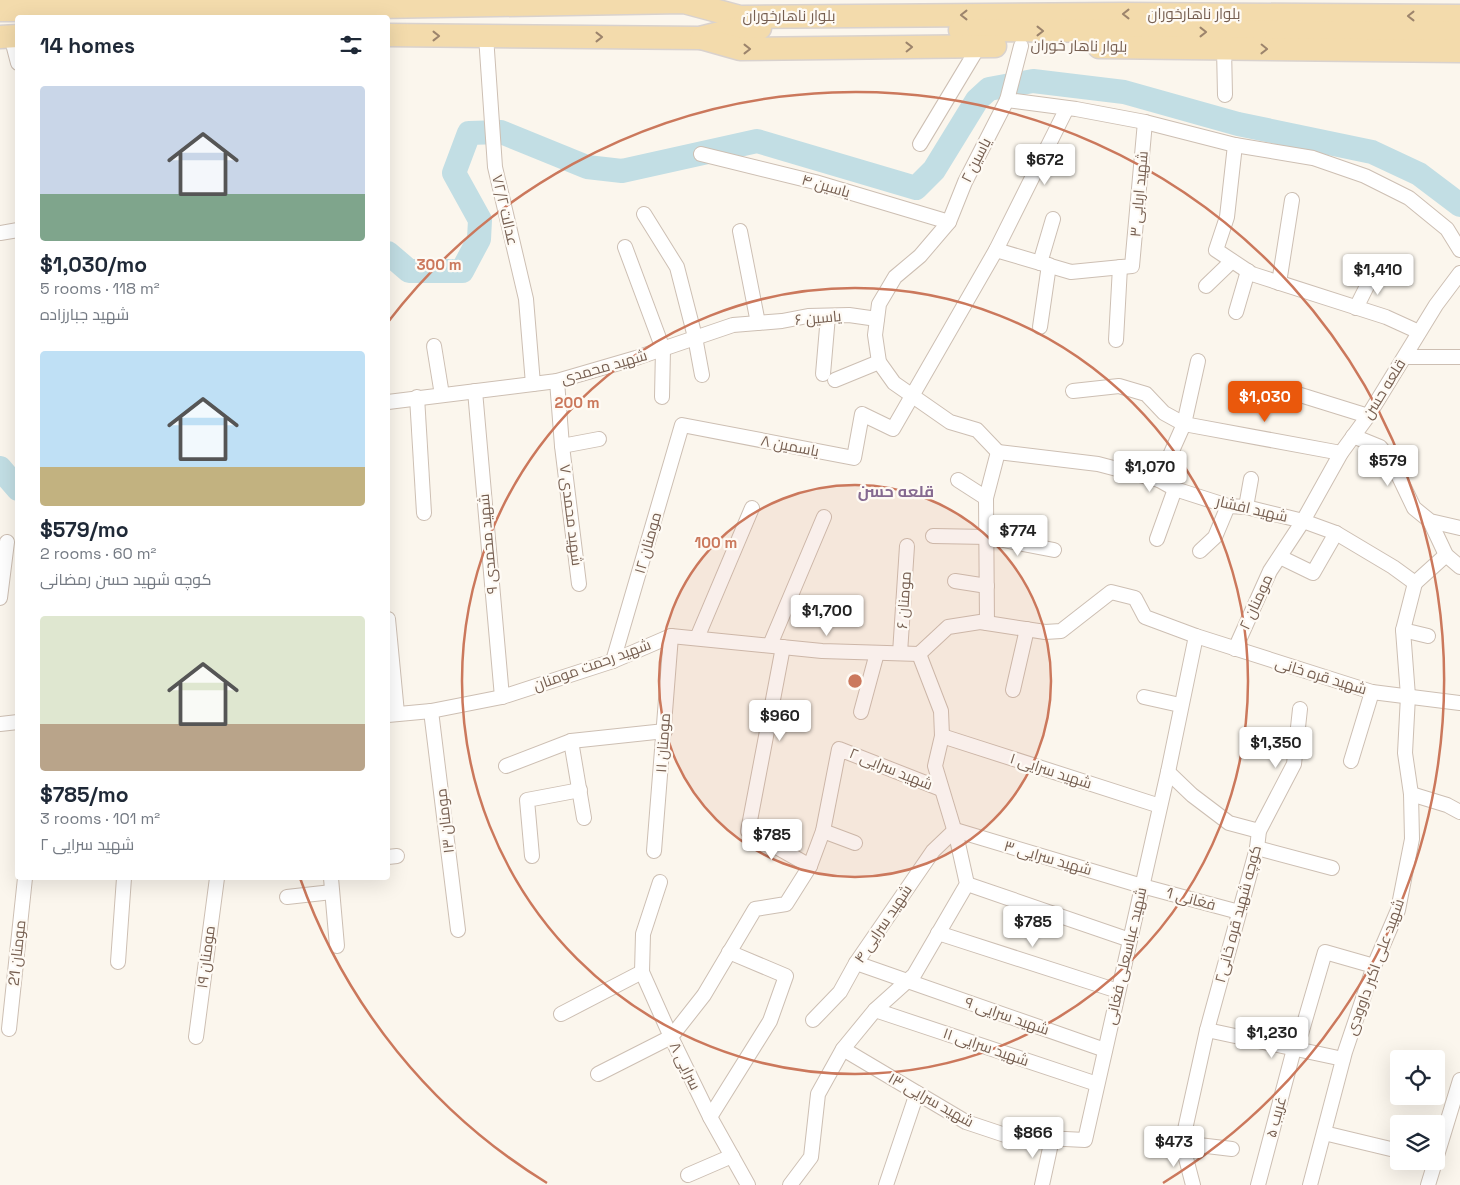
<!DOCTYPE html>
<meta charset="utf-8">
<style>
body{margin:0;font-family:"Space Grotesk",Cairo,sans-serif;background:#f6f6f7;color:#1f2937;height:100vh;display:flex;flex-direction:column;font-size:19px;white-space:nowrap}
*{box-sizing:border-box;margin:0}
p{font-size:16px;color:#747a83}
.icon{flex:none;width:28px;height:28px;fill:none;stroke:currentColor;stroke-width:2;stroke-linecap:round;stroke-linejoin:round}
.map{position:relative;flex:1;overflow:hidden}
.panel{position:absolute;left:15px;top:15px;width:375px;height:865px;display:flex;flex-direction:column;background:#fff;border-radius:5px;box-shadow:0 5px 20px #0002}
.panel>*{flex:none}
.controls{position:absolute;left:1390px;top:1050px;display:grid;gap:10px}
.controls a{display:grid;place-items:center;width:55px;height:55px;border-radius:5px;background:#fff;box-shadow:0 5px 20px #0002;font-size:25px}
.price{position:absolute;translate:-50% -42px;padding:0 11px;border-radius:5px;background:#fff;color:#222;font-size:16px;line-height:32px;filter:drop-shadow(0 1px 2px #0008)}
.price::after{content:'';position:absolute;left:50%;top:30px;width:15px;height:11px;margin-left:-8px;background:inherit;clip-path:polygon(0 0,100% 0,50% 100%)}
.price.current{background:#ea580c;color:#fff}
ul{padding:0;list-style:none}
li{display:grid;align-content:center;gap:10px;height:265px;padding:0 25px}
li span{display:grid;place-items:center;height:155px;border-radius:5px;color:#555}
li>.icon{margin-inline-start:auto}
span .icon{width:90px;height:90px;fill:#fffc;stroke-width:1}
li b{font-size:21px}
h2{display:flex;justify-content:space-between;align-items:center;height:60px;padding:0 25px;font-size:21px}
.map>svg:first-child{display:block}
</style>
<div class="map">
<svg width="1460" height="1185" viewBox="0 0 1460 1185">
<rect width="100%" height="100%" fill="#fbf6ed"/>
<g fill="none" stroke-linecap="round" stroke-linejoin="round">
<g stroke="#c2dee4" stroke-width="24">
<path d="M388,253L409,271H462L479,239L480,220L454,173L469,133L501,132L587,167L622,171L757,141L916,188L934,170L977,100L989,89L1033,81L1124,92L1238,124L1372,152L1419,174L1460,205"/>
<path d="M0,468L18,489"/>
</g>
<defs>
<g id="street">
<path d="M11,36L18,63"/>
<path d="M486,36L495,167L526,299L533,384"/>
<path d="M1224,48L1225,95"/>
<path d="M1007,100L1076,109L1145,122L1235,145L1313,158L1365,176L1409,198L1447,229L1460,250"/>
<path d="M920,144L979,46"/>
<path d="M1235,145L1227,217L1216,250L1252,274L1386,317L1419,332"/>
<path d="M701,154L815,182L949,222"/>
<path d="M644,214L677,267L695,337L702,375"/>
<path d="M740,231L758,323"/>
<path d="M0,233L18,230"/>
<path d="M625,247L663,349L662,397"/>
<path d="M996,250L1071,272L1132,266L1145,122"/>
<path d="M1040,263L1053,219"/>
<path d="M1279,283L1292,200"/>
<path d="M1206,286L1232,261"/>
<path d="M1356,308L1378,264L1398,276"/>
<path d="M1236,312L1248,271"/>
<path d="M1040,327L1049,265"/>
<path d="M1116,340L1120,267"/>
<path d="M434,346L442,395"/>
<path d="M1405,357H1460"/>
<path d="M823,374L828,316"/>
<path d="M835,380L879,362"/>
<path d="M557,381L562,446L579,584"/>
<path d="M475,391L502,697"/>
<path d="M1073,391L1119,386L1146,394L1164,413L1184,424L1341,453"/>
<path d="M1294,393L1368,416"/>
<path d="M417,397L424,513"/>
<path d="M388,402L557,381L636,358L733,325L782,321L808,316L849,315L877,319"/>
<path d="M1353,436L1380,447L1391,460L1414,508L1430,521L1460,528"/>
<path d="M562,446L599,439"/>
<path d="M998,452L977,430L950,422L894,383L879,362L875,335L879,304L895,277L920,256L949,222L965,182L1007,100L1021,46"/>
<path d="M998,452L1098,464L1159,480L1175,489L1228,506L1246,507L1303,521L1336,533L1393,567L1415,583"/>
<path d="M958,480L986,498"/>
<path d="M1159,480L1184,424L1198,361"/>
<path d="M1246,507L1251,479"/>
<path d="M1430,521L1446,555L1460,567"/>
<path d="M933,536L988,537L1054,550"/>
<path d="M1157,539L1175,489"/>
<path d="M1200,551L1215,537L1228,506"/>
<path d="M1280,557L1313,573L1336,533"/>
<path d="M955,581L987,586"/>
<path d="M1415,583L1446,555"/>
<path d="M0,598L7,542"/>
<path d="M388,619L397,713"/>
<path d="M987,623L986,498L998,452"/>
<path d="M1403,630L1428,636"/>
<path d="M697,638L752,508"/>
<path d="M770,645L824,517"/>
<path d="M783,647L748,831L810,866"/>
<path d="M1235,649L1270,571L1303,521L1341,453L1368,416L1436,305L1460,273"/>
<path d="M900,653L907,546"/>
<path d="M613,661L682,425L854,458L862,414L893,429L996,250L1067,108"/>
<path d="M1013,690L1027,629"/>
<path d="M1144,697L1180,705"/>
<path d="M431,711L458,930"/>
<path d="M861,712L877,653"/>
<path d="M388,715L431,711L502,697L613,661L671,636L822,651L919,654L948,627L980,622L1045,632L1061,631L1111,592L1135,598L1145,617L1196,636L1372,692L1460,703"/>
<path d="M0,724L18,722"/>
<path d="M942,736L1160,806"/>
<path d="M571,741L584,818"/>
<path d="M1351,761L1372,692"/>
<path d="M506,766L571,741L665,731"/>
<path d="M1168,772L1192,795L1229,823L1259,831"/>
<path d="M1411,794L1447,805L1460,812"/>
<path d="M823,831L855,843"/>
<path d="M1257,848L1332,868"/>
<path d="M654,851L671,636"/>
<path d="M532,856L527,800L580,790"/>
<path d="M388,857L397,856"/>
<path d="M331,878L337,946"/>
<path d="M967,884L1130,940"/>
<path d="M287,897L332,892"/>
<path d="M938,933L1118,991"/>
<path d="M118,962L124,878"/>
<path d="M856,963L1105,1050"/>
<path d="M875,1010L1097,1084"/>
<path d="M561,1014L642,972"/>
<path d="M813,1020L840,992L856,963L933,851L955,830L1142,886L1239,912"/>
<path d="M9,1029L25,878"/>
<path d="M1207,1030L1343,1059"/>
<path d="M1301,1034L1325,952L1374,966"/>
<path d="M196,1037L217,878"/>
<path d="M843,1049L966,1122L1008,1136L1085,1140L1168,772L1196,636"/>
<path d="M598,1074L671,1037L642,972L643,934L660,882"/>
<path d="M710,1117L770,1021L786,976L729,952"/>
<path d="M1324,1133L1399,1151"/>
<path d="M1182,1143L1232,1149"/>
<path d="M688,1175L732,1156"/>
<path d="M748,1185L710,1117L671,1037L704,995L755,909L786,904L810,866L823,831L839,749L941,789"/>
<path d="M790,1185L811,1157L818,1094L843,1049L875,1010L914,975L967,884L957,839L935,766L942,736L941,711L919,654"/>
<path d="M886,1185L917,1093"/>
<path d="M1042,1185L1052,1139"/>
<path d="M1193,1185L1182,1143L1207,1030L1257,848L1259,831L1294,764L1300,709"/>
<path d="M1258,1185L1294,1049"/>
<path d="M1310,1185L1345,1052L1374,966L1398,910L1412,839L1411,794L1405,753L1408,696L1403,630L1415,583"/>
<path d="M1428,1185L1460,1080"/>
</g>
<g id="primary">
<path d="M0,10L259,9L684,2L740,17L1124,14L1460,16"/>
<path d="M960,30L1460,33"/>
<path d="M388,35L700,38L740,28H760"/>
<path d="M0,37L18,36"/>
<path d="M701,38L740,49L995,46"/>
<path d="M1099,47L1460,51"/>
</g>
</defs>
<use href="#street" stroke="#cdbfb3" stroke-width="16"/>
<use href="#primary" stroke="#d9d2ce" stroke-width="25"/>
<use href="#street" stroke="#fff" stroke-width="14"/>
<use href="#primary" stroke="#f3dbac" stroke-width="22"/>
</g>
<defs><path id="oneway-chevron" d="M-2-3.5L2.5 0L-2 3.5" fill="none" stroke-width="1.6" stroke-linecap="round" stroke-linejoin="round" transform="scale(1.25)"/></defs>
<g stroke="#9c846c">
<use href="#oneway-chevron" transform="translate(1126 14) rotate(-180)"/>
<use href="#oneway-chevron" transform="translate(964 15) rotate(180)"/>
<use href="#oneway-chevron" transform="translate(1411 16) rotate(-180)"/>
<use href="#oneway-chevron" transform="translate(1040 31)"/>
<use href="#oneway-chevron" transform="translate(1203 32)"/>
<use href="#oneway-chevron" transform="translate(436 36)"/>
<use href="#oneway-chevron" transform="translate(599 37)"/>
<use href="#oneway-chevron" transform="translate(909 47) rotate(-1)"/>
<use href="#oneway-chevron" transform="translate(747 49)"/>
<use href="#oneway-chevron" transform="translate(1264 49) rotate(1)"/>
</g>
<circle cx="855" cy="681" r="196" fill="#cb785c" fill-opacity=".12"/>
<g fill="none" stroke="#cb785c" stroke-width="2.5">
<circle cx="855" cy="681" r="196"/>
<circle cx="855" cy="681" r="393"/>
<path d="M547 1183A589 589 0 0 1 300 878M388 322A589 589 0 1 1 1163 1183"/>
</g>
<g text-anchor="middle" stroke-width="4.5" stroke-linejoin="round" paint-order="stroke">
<g font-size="15" fill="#765f51" stroke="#fefaf4">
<text x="1194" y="19">بلوار ناهارخوران</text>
<text x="789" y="21">بلوار ناهارخوران</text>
<text transform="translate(1079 46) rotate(1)" y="5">بلوار ناهار خوران</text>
<text transform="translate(976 160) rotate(-63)" y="5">یاسین ۲</text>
<text transform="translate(826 186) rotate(16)" y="5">یاسین ۴</text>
<text transform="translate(1139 194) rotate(-85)" y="5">شهید اربابی ۳</text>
<text transform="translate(505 210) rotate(77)" y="5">عدالت ۷۲/۲</text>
<text transform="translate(818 318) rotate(-5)" y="5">یاسین ۶</text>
<text transform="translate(604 367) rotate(-16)" y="5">شهید محمدی</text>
<text transform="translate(1384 389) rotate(-58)" y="5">قلعه حسن</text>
<text transform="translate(790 446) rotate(11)" y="5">یاسمین ۸</text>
<text transform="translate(1252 509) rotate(13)" y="5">شهید افشار</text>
<text transform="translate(571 515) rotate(83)" y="5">شهید محمدی ۷</text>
<text transform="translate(648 543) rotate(-74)" y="5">مومنان ۱۲</text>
<text transform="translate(488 544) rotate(-95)" y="5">۹ شهید محمدی</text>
<text transform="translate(904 600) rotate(-86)" y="5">مومنان ۶</text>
<text transform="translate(1256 602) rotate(-65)" y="5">۲ مومنان</text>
<text transform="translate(592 665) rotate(-20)" y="5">شهید رحمت مومنان</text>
<text transform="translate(1321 676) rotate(17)" y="5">شهید قره خانی</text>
<text transform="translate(663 743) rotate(-86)" y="5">مومنان ۱۱</text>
<text transform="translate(891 769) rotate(22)" y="5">شهید سرایی ۲</text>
<text transform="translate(1051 771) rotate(18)" y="5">شهید سرایی ۱</text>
<text transform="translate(445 821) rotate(-97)" y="5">مومنان ۱۳</text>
<text transform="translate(1048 858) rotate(16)" y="5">شهید سرایی ۳</text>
<text transform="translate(1191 899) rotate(15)" y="5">فغانی 1</text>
<text transform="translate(1238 914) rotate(-75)" y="5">کوچه شهید قره خانی۲</text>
<text transform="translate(883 924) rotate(-56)" y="5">شهید سرایی ۴</text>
<text transform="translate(17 953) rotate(-84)" y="5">مومنان 21</text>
<text transform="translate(1126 956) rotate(-77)" y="5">شهید عباسعلی فغانی</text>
<text transform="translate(206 957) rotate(-83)" y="5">مومنان ۱۹</text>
<text transform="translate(1375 967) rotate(-70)" y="5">شهید علی اکبر داوودی</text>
<text transform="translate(1007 1016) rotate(19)" y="5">شهید سرایی ۹</text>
<text transform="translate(986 1047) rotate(19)" y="5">شهید سرایی ۱۱</text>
<text transform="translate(685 1066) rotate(64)" y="5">سرایی ۸</text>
<text transform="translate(931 1100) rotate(29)" y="5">شهید سرایی ۱۳</text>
<text transform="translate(1276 1117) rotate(-75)" y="5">غریب ۵</text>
</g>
<g font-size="16" font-weight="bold" fill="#856990" stroke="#fefaf4">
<text x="896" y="497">قلعه حسن</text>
</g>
</g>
<circle cx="855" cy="681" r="8" fill="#cb785c" stroke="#fefaf4" stroke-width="2.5"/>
<g font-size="15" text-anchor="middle" font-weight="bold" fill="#cb785c" stroke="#fefaf4" stroke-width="4.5" stroke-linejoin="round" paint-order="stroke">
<text x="439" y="270">300 m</text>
<text x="577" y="408">200 m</text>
<text x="716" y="548">100 m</text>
</g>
</svg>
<div class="controls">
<a><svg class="icon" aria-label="locate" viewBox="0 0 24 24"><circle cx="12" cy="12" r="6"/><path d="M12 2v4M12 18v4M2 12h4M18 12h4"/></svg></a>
<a><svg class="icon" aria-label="layers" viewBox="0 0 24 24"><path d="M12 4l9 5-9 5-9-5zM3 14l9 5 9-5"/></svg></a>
</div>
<b class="price" style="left:1045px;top:186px">$672</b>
<b class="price" style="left:1378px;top:296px">$1,410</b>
<b class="price current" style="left:1265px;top:423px">$1,030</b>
<b class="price" style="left:1388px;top:487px">$579</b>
<b class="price" style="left:1150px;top:493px">$1,070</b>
<b class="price" style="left:1018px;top:557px">$774</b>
<b class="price" style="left:827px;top:637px">$1,700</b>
<b class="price" style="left:780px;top:742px">$960</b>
<b class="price" style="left:1276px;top:769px">$1,350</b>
<b class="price" style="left:772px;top:861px">$785</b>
<b class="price" style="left:1033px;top:948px">$785</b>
<b class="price" style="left:1272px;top:1059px">$1,230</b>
<b class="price" style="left:1033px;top:1159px">$866</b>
<b class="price" style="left:1174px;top:1168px">$473</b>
<section class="panel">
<h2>14 homes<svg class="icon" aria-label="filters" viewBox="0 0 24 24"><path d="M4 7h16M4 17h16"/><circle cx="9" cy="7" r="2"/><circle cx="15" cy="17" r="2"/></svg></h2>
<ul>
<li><span style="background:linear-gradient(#c9d6e8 70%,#7fa58c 0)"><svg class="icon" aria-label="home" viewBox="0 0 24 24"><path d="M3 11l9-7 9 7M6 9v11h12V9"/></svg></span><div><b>$1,030/mo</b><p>5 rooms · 118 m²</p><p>شهید جبارزاده</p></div></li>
<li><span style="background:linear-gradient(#bfe0f5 75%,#c2b280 0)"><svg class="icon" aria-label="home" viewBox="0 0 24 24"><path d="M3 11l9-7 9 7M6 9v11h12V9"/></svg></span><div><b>$579/mo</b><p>2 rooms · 60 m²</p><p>کوچه شهید حسن رمضانی</p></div></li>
<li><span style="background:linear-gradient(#dfe7d0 70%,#b9a48a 0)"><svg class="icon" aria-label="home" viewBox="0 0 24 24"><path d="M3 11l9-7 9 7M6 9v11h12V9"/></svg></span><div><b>$785/mo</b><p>3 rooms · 101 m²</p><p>شهید سرایی ۲</p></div></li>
</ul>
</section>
</div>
